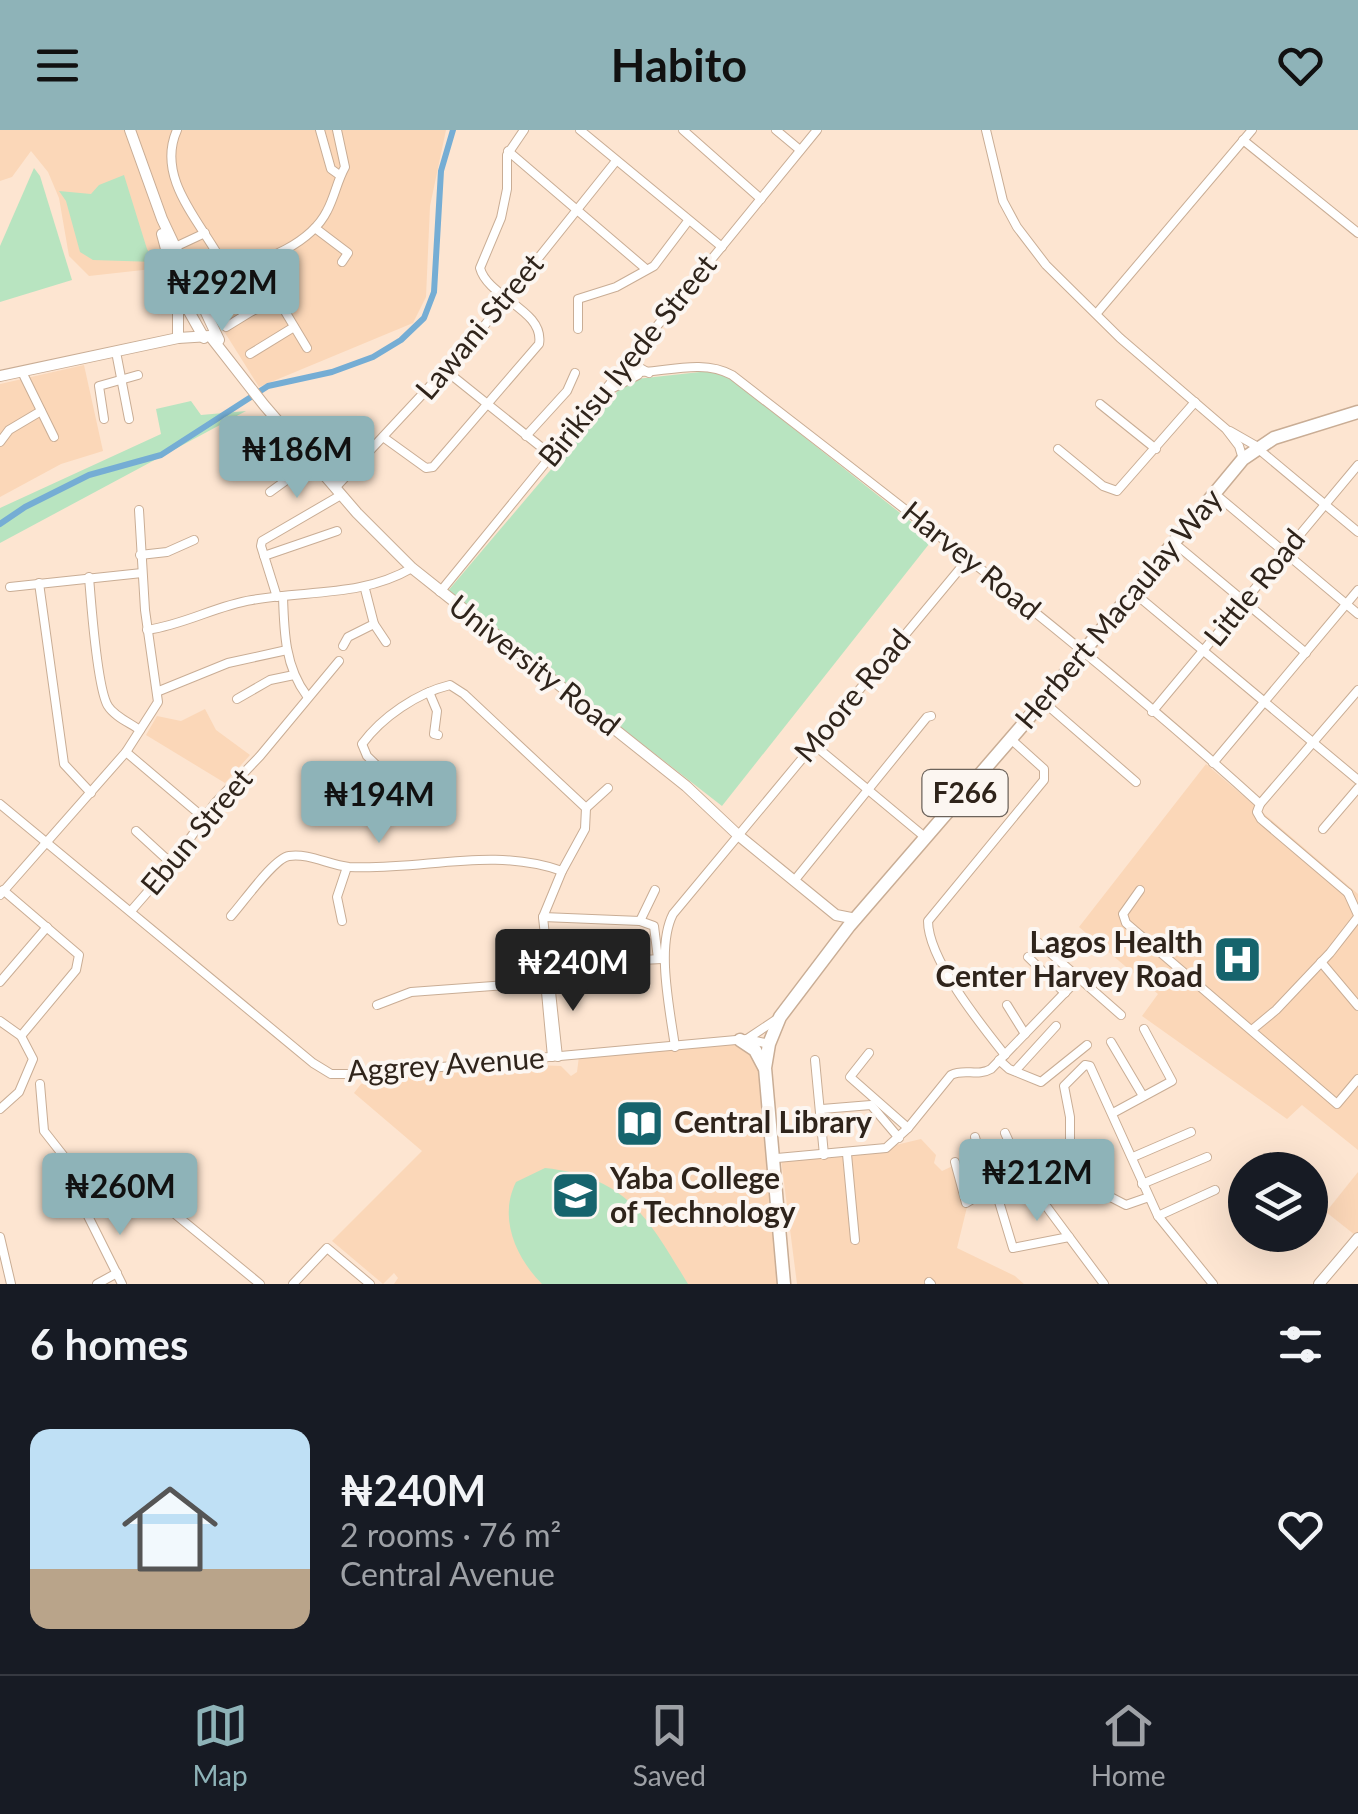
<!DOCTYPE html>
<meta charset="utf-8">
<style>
body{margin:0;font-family:Lato,sans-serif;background:#20242c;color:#f1f3f6;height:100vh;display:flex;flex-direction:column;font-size:38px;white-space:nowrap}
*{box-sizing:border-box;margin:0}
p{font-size:32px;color:#9ea1a6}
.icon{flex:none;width:55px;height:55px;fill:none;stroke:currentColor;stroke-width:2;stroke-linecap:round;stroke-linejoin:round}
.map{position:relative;height:1154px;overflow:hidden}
.drawer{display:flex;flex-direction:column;background:#171b24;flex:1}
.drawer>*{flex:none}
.buttons{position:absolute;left:1228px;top:1022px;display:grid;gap:20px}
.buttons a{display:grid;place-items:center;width:100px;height:100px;border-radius:50%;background:#171b24;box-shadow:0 10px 40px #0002;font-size:50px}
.price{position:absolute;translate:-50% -85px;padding:0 22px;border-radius:10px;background:#8eb3b8;color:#111;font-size:32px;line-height:65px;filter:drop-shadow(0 2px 5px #0008)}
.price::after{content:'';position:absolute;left:50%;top:60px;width:30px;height:22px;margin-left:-15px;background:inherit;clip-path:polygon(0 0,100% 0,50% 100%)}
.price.current{background:#222;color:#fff}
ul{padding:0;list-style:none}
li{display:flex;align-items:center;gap:30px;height:250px;padding:0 30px}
li span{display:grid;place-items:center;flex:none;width:280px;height:200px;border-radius:20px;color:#555}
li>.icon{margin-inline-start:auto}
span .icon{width:120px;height:120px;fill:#fffc;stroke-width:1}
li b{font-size:42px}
h2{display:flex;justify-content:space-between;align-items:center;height:120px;padding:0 30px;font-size:42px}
header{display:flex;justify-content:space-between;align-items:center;height:130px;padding:0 30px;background:#8eb3b8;color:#111;font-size:45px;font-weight:700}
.dock{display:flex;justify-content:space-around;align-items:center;height:140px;border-top:2px solid #363941;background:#171b24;font-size:28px;color:#9ea1a6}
.dock a{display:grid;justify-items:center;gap:5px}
.dock .current{color:#8eb3b8}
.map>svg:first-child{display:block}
</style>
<header><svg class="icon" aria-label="menu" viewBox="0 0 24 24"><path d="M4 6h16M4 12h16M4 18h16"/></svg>Habito<svg class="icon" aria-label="heart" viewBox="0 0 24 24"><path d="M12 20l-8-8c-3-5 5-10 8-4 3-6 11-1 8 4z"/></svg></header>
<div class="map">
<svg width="1358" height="1154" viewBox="0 0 1358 1154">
<rect width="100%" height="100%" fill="#fde5d1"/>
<g fill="#fbd7b8">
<path d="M0,0H446L430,76L426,167L413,193L259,257L197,158L170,166L161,138L89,146L69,126L59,68L48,42L31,21L12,47L0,51Z"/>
<path d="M84,235L103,321L61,334L0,367V254Z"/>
<path d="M205,579L216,600L250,625L225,653L146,605L157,586L181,591Z"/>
<path d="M1206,634L1358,764V1020L1302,975L1287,989L1142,886L1158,864L1079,797Z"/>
<path d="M738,914L759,929L781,1154H394L398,1148L394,1143L383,1154L332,1111L422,1021L354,963L361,954L392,944L508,934L561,936L571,946L577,942L579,926Z"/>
<path d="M921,1009L936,1025L934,1033L942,1041L957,1034L968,1073L957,1118L1015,1146L1024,1154H797L781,1029L845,1027Z"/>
<path d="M1358,1042V1102L1355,1105L1326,1082Z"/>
</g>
<g fill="#b8e4c0">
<path d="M34,38L40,46L72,150L0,172V116Z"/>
<path d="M124,45L147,119L156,132L93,130L80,122L66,71L59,61L91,64L99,55Z"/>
<path d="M709,241L731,249L933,409L722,676L447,462L627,250Z"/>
<path d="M191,271L201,285L246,281L0,413V378L161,304L156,279Z"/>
<path d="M545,1038C627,1047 648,1088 688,1154H542C516,1128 498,1088 516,1052Z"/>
</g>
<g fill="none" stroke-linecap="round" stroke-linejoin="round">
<path stroke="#75add4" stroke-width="6" d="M0,394L25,377L89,345L161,325L268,256L332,242L373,227L401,210L424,188L434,162L441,41L453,0"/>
<defs>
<g id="minor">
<path d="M177,0C155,49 202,93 223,134L231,139C265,132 311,113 327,81C335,66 337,51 345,37L337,0"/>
<path d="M320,0L331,39L338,44"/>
<path d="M580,0L722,117"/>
<path d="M683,0L761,69"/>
<path d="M776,0L800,20"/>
<path d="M986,0L1003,71L1017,97L1046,135L1120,208L1226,299L1239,316L1243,329"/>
<path d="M1243,10L1358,103"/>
<path d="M508,21L646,139"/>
<path d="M315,98L348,123L342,132"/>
<path d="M175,117L205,103"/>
<path d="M231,139L252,181"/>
<path d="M1097,183L1252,0"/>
<path d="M226,197L252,181L275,172L283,178L307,218"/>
<path d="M578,199V169L616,157L654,136L688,91"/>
<path d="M250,224L294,197"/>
<path d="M632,225L635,235L649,243"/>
<path d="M117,227L129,289"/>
<path d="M445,240L551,325"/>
<path d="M617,242C654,247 698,226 732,245C911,384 1092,521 1260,674L1257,682L1261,689L1348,763"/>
<path d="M24,246L54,307"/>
<path d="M607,261L638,245"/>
<path d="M1100,274L1156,319"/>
<path d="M104,289L99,256L138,245"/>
<path d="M1230,301L1258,317"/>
<path d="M526,306L567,261L575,243"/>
<path d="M383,307L426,338L433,337L539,214C545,180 488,168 480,138L501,88L507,59V25L524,0"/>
<path d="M0,312L9,300L41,281"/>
<path d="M1058,319L1103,356L1117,361L1195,272"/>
<path d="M1262,322L1358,402"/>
<path d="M336,357L472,211L616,31"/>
<path d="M270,362L288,349L286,335L304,321"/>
<path d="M1220,368L1358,484"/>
<path d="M1179,417L1306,523"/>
<path d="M140,425L167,422L194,410"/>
<path d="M264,426L337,401"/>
<path d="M89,447C91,471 97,559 108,576C114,586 130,593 140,600"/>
<path d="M39,453L64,634L91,663"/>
<path d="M10,457L142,443"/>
<path d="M440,462L817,0"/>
<path d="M283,466C284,502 285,537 307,566"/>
<path d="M277,467L261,416L262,411L341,365"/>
<path d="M1139,467L1358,650"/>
<path d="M374,494L386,512"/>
<path d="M147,500C187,494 215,476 252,470C307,460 362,467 412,438"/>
<path d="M343,516L348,507L374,494L365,459"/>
<path d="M159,561L228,533L287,520"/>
<path d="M429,562L437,581L434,604L438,605"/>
<path d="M237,569L270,550L294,545"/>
<path d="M1046,574L1136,652"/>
<path d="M1152,582L1358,335"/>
<path d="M813,614L926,708"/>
<path d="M126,622L204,688"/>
<path d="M1213,633L1358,460"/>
<path d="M400,658L367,626L362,614C382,587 417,563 450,555L464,564L586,678L585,699L562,741L543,787L558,927"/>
<path d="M0,674L313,933L331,944H364L747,909L769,914"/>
<path d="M1260,674L1358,560"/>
<path d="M586,678L608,658"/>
<path d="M1323,699L1358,658"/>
<path d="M136,701L172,734"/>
<path d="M794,751L927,587L931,586"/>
<path d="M3,760L79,825L76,840L21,906"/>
<path d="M1140,760L1123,784L1126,793L1337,974L1358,949"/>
<path d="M1348,763L1358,785"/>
<path d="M0,765L126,622L158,572L145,480L139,380"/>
<path d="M131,781L172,734L215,673L260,626L339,531"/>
<path d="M231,786C243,773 274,728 289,726C309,723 329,735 349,737C422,741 491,716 562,741"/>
<path d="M543,787L640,791L655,760"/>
<path d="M342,791L337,767L347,737"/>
<path d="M640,791L654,796L658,829"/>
<path d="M1039,813L1121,885"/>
<path d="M1028,827L1065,863"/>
<path d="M619,831L662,829"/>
<path d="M1321,832L1358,876"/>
<path d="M0,852L47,797"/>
<path d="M549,852L546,862L552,927"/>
<path d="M377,875L411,862L549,852"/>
<path d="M1007,875L1025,904"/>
<path d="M0,891L21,906L33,929L19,962L0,979"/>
<path d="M1253,899L1276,880L1330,823L1358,787"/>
<path d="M747,909L777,889"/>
<path d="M1111,912L1143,966"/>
<path d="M675,917C670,880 656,817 673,784L968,429"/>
<path d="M869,923L850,947L908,998"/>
<path d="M1005,925C981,895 928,829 928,791L1044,650V639L1014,612"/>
<path d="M815,930L824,1025"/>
<path d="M999,930L1009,939L1041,952L1087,915"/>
<path d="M1015,941L1056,896"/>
<path d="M40,954L44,1001L66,1029L78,1053H85L108,1036L114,1037L122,1051L153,1066L260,1154"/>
<path d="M822,979L871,975L899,1008"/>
<path d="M1113,983L1172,951L1144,899"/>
<path d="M1005,1003L1026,1049L1104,1154"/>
<path d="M975,1007L989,1059"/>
<path d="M847,1024L855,1110"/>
<path d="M1133,1027L1191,1002"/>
<path d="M777,1028L886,1018L908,998L951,945C965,938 977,947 991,939L1079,848"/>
<path d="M955,1032L966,1073L1021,1040"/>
<path d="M1142,1054L1207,1027"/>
<path d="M994,1055L1013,1118L1069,1107"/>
<path d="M1149,1067L1126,1075L1095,1059L1070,1015V987L1064,956L1085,935L1090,936L1158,1086L1213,1154"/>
<path d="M1158,1086L1215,1060"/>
<path d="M0,1107L11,1154"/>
<path d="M929,1152L931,1154"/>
<path d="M97,1154L117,1143"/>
<path d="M122,1154L84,1078L127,1053"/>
<path d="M293,1154L327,1118L370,1154"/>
</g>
<g id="major">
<path d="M130,0L162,89L219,210"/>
<path d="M162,104L177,160L204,208"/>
<path d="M178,171V208"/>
<path d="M0,246L178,208L210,206L264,275L357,383L412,438L686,656L738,705L836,785L856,789"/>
<path d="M1319,1154L1358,1108"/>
</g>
<g id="highway">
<path d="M740,910L755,920L764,937"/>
<path d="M784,1154L765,938L769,914L780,887L849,796L1021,597L1243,329L1274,308L1358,282"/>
</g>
</defs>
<use href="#minor" stroke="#c9ad95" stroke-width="10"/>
<use href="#major" stroke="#c9ad95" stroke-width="12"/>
<use href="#highway" stroke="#c9ad95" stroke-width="15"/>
<use href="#minor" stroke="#fff" stroke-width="8"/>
<use href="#major" stroke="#fff" stroke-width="10"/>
<use href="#highway" stroke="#fff" stroke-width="12"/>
</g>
<defs>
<symbol id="hospital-square" viewBox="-11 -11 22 22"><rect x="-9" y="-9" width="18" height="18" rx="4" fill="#16646d" stroke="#fcf6f1"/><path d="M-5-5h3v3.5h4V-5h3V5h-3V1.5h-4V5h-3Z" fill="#fff"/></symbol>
<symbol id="library-square" viewBox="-11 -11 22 22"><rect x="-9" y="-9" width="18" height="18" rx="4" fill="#16646d" stroke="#fcf6f1"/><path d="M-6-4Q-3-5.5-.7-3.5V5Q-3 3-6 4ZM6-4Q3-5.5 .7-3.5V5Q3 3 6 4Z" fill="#fff"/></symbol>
<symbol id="university-square" viewBox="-11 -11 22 22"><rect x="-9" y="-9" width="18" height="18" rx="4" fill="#16646d" stroke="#fcf6f1"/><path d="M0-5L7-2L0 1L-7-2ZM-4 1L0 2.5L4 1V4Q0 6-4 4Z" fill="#fff"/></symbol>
</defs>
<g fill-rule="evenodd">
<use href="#hospital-square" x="1210" y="802" width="55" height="55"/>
<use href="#library-square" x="612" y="966" width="55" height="55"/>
<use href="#university-square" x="548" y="1038" width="55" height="55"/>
</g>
<g text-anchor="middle" stroke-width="8" stroke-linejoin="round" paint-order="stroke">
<rect fill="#fcf6f1" stroke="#6c635b" stroke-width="2.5" x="922.5" y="640" width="85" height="46" rx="8"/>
<g font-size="28" font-weight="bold" fill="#2f241b">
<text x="965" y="673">F266</text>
</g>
<g font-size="30" fill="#2f241b" stroke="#fcf6f1">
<text transform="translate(480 197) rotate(-50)" y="10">Lawani Street</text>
<text transform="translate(628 231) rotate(-51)" y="10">Birikisu Iyede Street</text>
<text transform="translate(971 431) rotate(39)" y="10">Harvey Road</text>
<text transform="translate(1255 458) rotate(-51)" y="10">Little Road</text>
<text transform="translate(1119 479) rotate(-50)" y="10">Herbert Macaulay Way</text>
<text transform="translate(534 536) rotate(38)" y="10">University Road</text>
<text transform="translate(853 566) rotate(-50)" y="10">Moore Road</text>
<text transform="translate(197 702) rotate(-50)" y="10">Ebun Street</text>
<text transform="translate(446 935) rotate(-4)" y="10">Aggrey Avenue</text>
</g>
<g font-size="30" font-weight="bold" fill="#2f241b" stroke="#fcf6f1" text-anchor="start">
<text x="1203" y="823" text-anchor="end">Lagos Health<tspan x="1203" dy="34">Center Harvey Road</tspan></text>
<text x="674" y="1003">Central Library</text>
<text x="610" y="1059">Yaba College<tspan x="610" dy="34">of Technology</tspan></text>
</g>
</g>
</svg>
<div class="buttons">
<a><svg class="icon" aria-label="layers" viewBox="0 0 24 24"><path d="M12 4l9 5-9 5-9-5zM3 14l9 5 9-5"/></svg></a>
</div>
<b class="price" style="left:222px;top:204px">₦292M</b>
<b class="price" style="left:297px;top:371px">₦186M</b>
<b class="price" style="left:379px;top:716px">₦194M</b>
<b class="price current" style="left:573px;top:884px">₦240M</b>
<b class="price" style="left:1037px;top:1094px">₦212M</b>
<b class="price" style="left:120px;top:1108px">₦260M</b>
</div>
<section class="drawer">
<h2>6 homes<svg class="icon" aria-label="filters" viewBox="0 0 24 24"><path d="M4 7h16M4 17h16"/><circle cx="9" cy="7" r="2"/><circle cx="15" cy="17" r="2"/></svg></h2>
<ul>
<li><span style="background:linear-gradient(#bfe0f5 70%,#b9a48a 0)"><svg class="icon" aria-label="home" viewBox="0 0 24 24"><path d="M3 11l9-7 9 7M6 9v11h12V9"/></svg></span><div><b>₦240M</b><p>2 rooms · 76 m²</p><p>Central Avenue</p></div><svg class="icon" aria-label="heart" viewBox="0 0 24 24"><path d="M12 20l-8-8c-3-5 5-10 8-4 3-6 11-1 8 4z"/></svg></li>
</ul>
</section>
<nav class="dock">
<a class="current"><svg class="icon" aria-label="map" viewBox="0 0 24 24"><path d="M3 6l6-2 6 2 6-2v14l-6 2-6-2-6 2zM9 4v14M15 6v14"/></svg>Map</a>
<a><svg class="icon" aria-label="saved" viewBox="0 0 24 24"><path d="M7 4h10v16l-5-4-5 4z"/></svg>Saved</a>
<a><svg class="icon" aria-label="home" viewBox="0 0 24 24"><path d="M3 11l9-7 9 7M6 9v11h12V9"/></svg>Home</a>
</nav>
